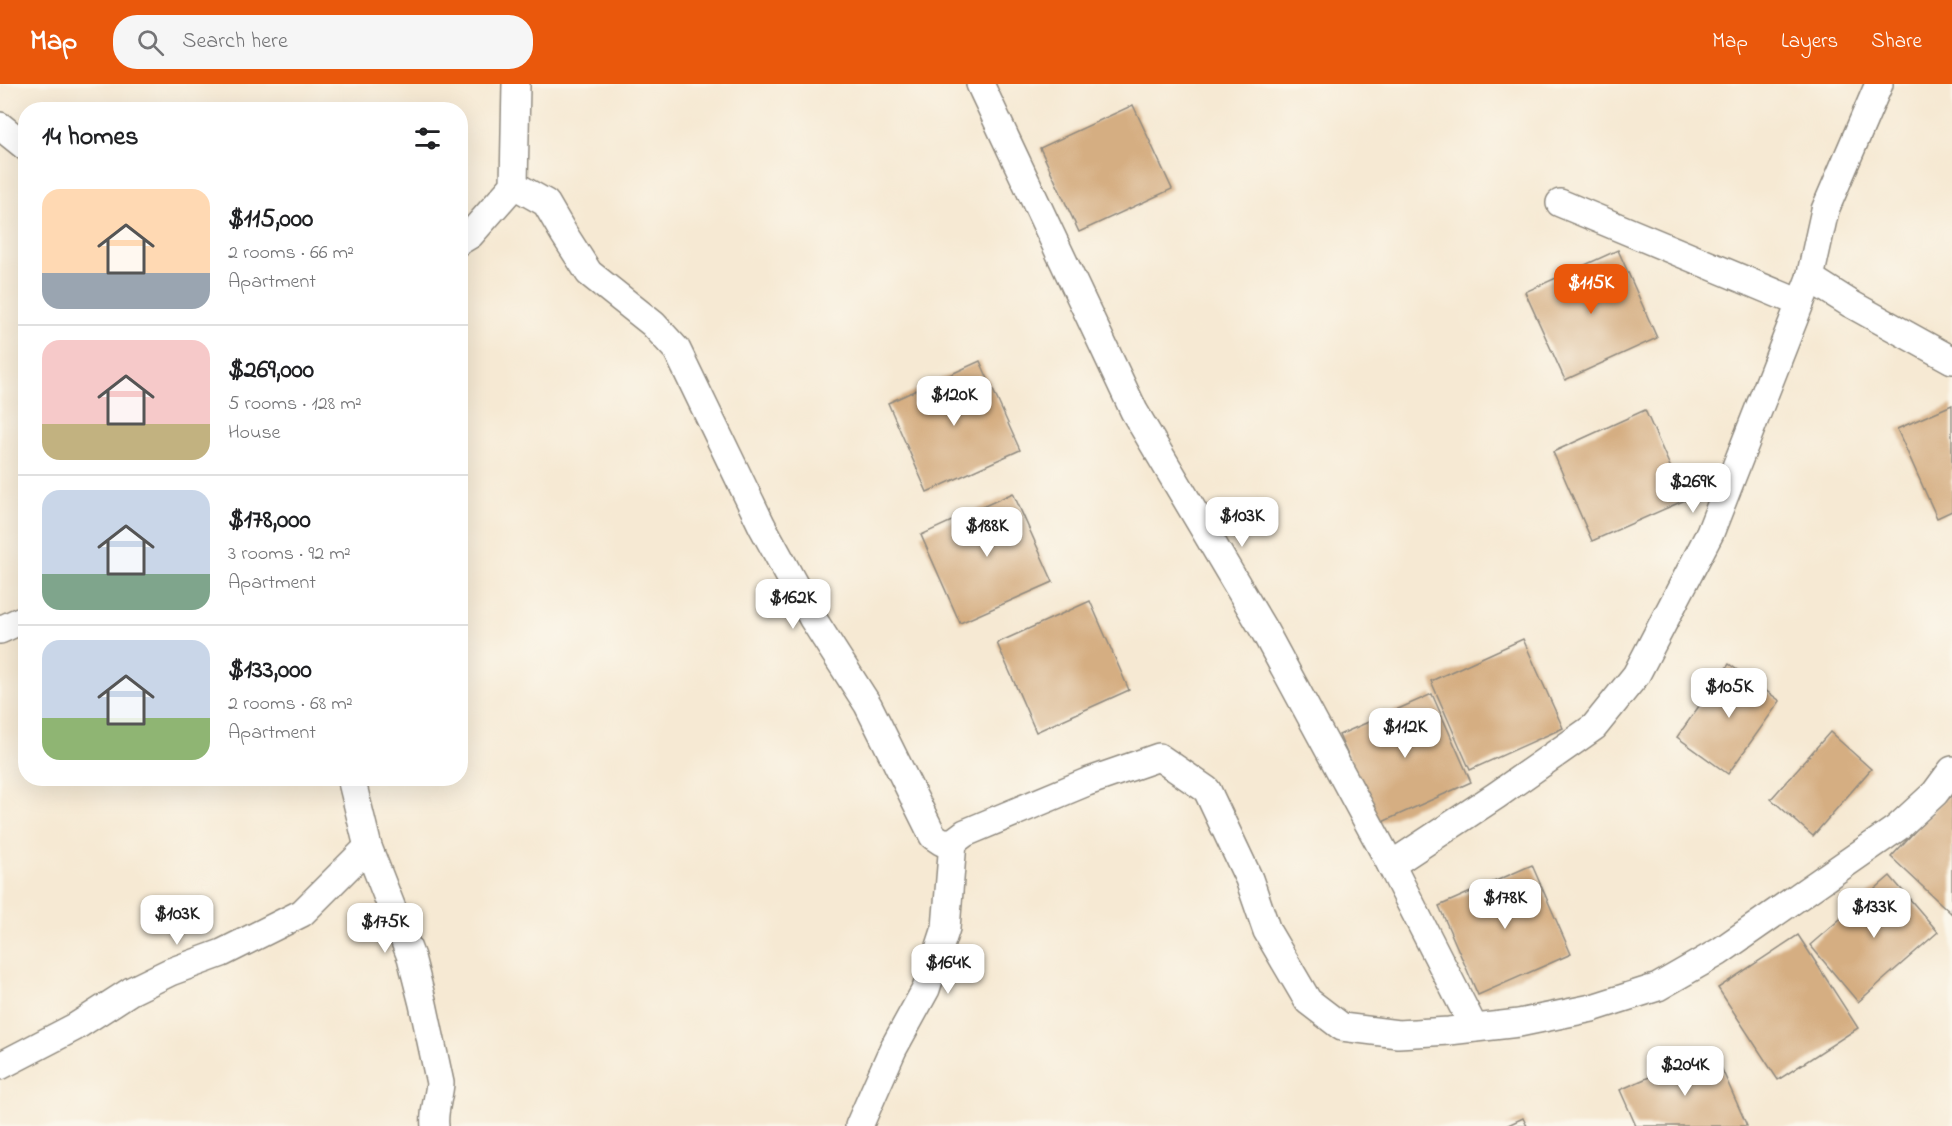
<!DOCTYPE html>
<meta charset="utf-8">
<style>
body{margin:0;font-family:"Indie Flower",sans-serif;background:#f6f6f6;color:#202124;height:100vh;display:flex;flex-direction:column;font-size:22px;white-space:nowrap}
*{box-sizing:border-box;margin:0}
p{font-size:20px;color:#757577}
.icon{flex:none;width:33px;height:33px;fill:none;stroke:currentColor;stroke-width:2;stroke-linecap:round;stroke-linejoin:round}
.map{position:relative;flex:1;overflow:hidden}
.panel{position:absolute;left:18px;top:18px;width:450px;height:684px;display:flex;flex-direction:column;background:#fff;border-radius:24px;box-shadow:0 6px 24px #0002}
.panel>*{flex:none}
.price{position:absolute;translate:-50% -51px;padding:0 14px;border-radius:12px;background:#fff;color:#222;font-size:20px;line-height:39px;filter:drop-shadow(0 2px 3px #0008)}
.price::after{content:'';position:absolute;left:50%;top:36px;width:18px;height:14px;margin-left:-9px;background:inherit;clip-path:polygon(0 0,100% 0,50% 100%)}
.price.on{background:#ea580c;color:#fff}
ul{padding:0;list-style:none}
li{display:flex;align-items:center;gap:18px;height:150px;padding:0 24px}
li+li{border-top:2px solid #e0e0e0}
li span{display:grid;place-items:center;flex:none;width:168px;height:120px;border-radius:18px;color:#555}
li>.icon{margin-inline-start:auto}
span .icon{width:72px;height:72px;fill:#fffc;stroke-width:1}
li b{font-size:26px}
h2{display:flex;justify-content:space-between;align-items:center;height:72px;padding:0 24px;font-size:26px}
header{display:flex;align-items:center;gap:36px;box-sizing:border-box;height:84px;padding:0 30px;background:#ea580c;color:#fff}
header strong{font-size:28px}
nav{display:flex;gap:33px;margin-inline-start:auto;font-size:21px}
.search{width:420px;height:54px;background:#f6f6f6;display:flex;align-items:center;gap:15px;box-sizing:border-box;padding:0 21px;border-radius:24px;color:#757577;font-size:22px}
.map>svg:first-child{display:block}
</style>
<header>
<strong>Map</strong>
<div class="search"><svg class="icon" aria-label="search" viewBox="0 0 24 24"><circle cx="10" cy="10" r="6"/><path d="M15 15l6 6"/></svg>Search here</div>
<nav><a>Map</a><a>Layers</a><a>Share</a></nav>
</header>
<div class="map">
<svg width="1952" height="1042" viewBox="0 0 1952 1042">
<rect width="100%" height="100%" fill="#fbf7ec"/>
<filter id="ink" filterUnits="userSpaceOnUse"><feTurbulence type="fractalNoise" baseFrequency=".0167" numOctaves="2"/><feDisplacementMap in="SourceGraphic" scale="12" xChannelSelector="R" yChannelSelector="G"/><feConvolveMatrix kernelMatrix="1 2 1 2 8 2 1 2 1" color-interpolation-filters="sRGB"/></filter>
<filter id="wash" filterUnits="userSpaceOnUse"><feTurbulence type="fractalNoise" baseFrequency=".008" numOctaves="4" result="noise"/><feDisplacementMap in="SourceGraphic" scale="24" xChannelSelector="R" yChannelSelector="G"/><feGaussianBlur stdDeviation="1.35" result="paint"/><feColorMatrix in="noise" values="0 0 0 0 0 0 0 0 0 0 0 0 0 0 0 0 0 1.4 0 .05"/><feComposite in="paint" operator="in"/></filter>
<g filter="url(#wash)">
<rect width="100%" height="100%" fill="#f6e9d3"/>
<g id="blocks">
<g fill="#d5ae82">
<path d="M1133,21L1172,105L1079,148L1040,64Z"/>
<path d="M1618,166L1657,254L1565,296L1525,208Z"/>
<path d="M980,277L1020,366L927,408L888,319Z"/>
<path d="M1952,321V427L1937,434L1897,345Z"/>
<path d="M1645,326L1685,416L1592,457L1553,368Z"/>
<path d="M1013,409L1053,498L960,539L921,451Z"/>
<path d="M1090,517L1129,606L1036,648L997,559Z"/>
<path d="M1523,555L1563,644L1470,686L1431,597Z"/>
<path d="M1729,580L1780,617L1728,690L1677,653Z"/>
<path d="M1432,610L1471,698L1378,740L1339,651Z"/>
<path d="M1830,648L1871,685L1813,752L1771,715Z"/>
<path d="M1950,709L1952,711V830L1891,773Z"/>
<path d="M1532,781L1571,870L1478,911L1439,822Z"/>
<path d="M1890,792L1938,848L1858,918L1810,861Z"/>
<path d="M1798,851L1858,944L1778,996L1718,904Z"/>
<path d="M1713,965L1747,1042H1636L1620,1006Z"/>
<path d="M1523,1034L1527,1042H1506Z"/>
</g>
</g>
</g>
<g filter="url(#ink)">
<use href="#blocks" fill-opacity="0" stroke="#908a7f" stroke-width="1.5"/>
<g fill="none" stroke-linecap="round" stroke-linejoin="round">
<defs>
<g id="minor">
<path d="M980,0L1134,327L1265,548L1391,781L1474,944"/>
<path d="M0,42L26,63"/>
<path d="M514,101L546,119L564,150L589,189L653,240L677,266L762,442L813,535L868,621L933,752L942,758H953L965,749L1087,698L1159,673L1207,706L1249,795L1267,847L1308,917L1342,943L1398,950L1449,947L1519,939L1592,924L1658,903L1719,868L1897,744L1935,709L1952,686"/>
<path d="M1560,119L1800,219"/>
<path d="M460,157L470,151L514,101L516,0"/>
<path d="M1810,194L1851,220L1952,276"/>
<path d="M0,546L26,534"/>
<path d="M351,694L368,763L411,873L423,920L440,999C439,1014 433,1027 435,1042"/>
<path d="M1391,781L1497,711L1594,643L1636,591L1710,449L1810,194L1825,126L1879,0"/>
<path d="M0,982L75,943L131,907L170,888L222,869L302,829L368,763"/>
<path d="M859,1042L893,965L926,905L946,844L953,758"/>
</g>
</defs>
<use href="#minor" stroke="#908a7f" stroke-width="30"/>
<use href="#minor" stroke="#fff" stroke-width="27"/>
</g>
</g>
</svg>
<b class="price on" style="left:1591px;top:231px">$115K</b>
<b class="price" style="left:954px;top:343px">$120K</b>
<b class="price" style="left:1693px;top:430px">$269K</b>
<b class="price" style="left:1242px;top:464px">$103K</b>
<b class="price" style="left:987px;top:474px">$188K</b>
<b class="price" style="left:793px;top:546px">$162K</b>
<b class="price" style="left:1729px;top:635px">$105K</b>
<b class="price" style="left:1405px;top:675px">$112K</b>
<b class="price" style="left:1505px;top:846px">$178K</b>
<b class="price" style="left:1874px;top:855px">$133K</b>
<b class="price" style="left:177px;top:862px">$103K</b>
<b class="price" style="left:385px;top:870px">$175K</b>
<b class="price" style="left:948px;top:911px">$164K</b>
<b class="price" style="left:1685px;top:1013px">$204K</b>
<section class="panel">
<h2>14 homes<svg class="icon" aria-label="filters" viewBox="0 0 24 24"><path d="M4 7h16M4 17h16"/><circle cx="9" cy="7" r="2"/><circle cx="15" cy="17" r="2"/></svg></h2>
<ul>
<li><span style="background:linear-gradient(#ffd9b3 70%,#9aa5b1 0)"><svg class="icon" aria-label="home" viewBox="0 0 24 24"><path d="M3 11l9-7 9 7M6 9v11h12V9"/></svg></span><div><b>$115,000</b><p>2 rooms · 66 m²</p><p>Apartment</p></div></li>
<li><span style="background:linear-gradient(#f6c9c9 70%,#c2b280 0)"><svg class="icon" aria-label="home" viewBox="0 0 24 24"><path d="M3 11l9-7 9 7M6 9v11h12V9"/></svg></span><div><b>$269,000</b><p>5 rooms · 128 m²</p><p>House</p></div></li>
<li><span style="background:linear-gradient(#c9d6e8 70%,#7fa58c 0)"><svg class="icon" aria-label="home" viewBox="0 0 24 24"><path d="M3 11l9-7 9 7M6 9v11h12V9"/></svg></span><div><b>$178,000</b><p>3 rooms · 92 m²</p><p>Apartment</p></div></li>
<li><span style="background:linear-gradient(#c9d6e8 65%,#8fb573 0)"><svg class="icon" aria-label="home" viewBox="0 0 24 24"><path d="M3 11l9-7 9 7M6 9v11h12V9"/></svg></span><div><b>$133,000</b><p>2 rooms · 68 m²</p><p>Apartment</p></div></li>
</ul>
</section>
</div>
